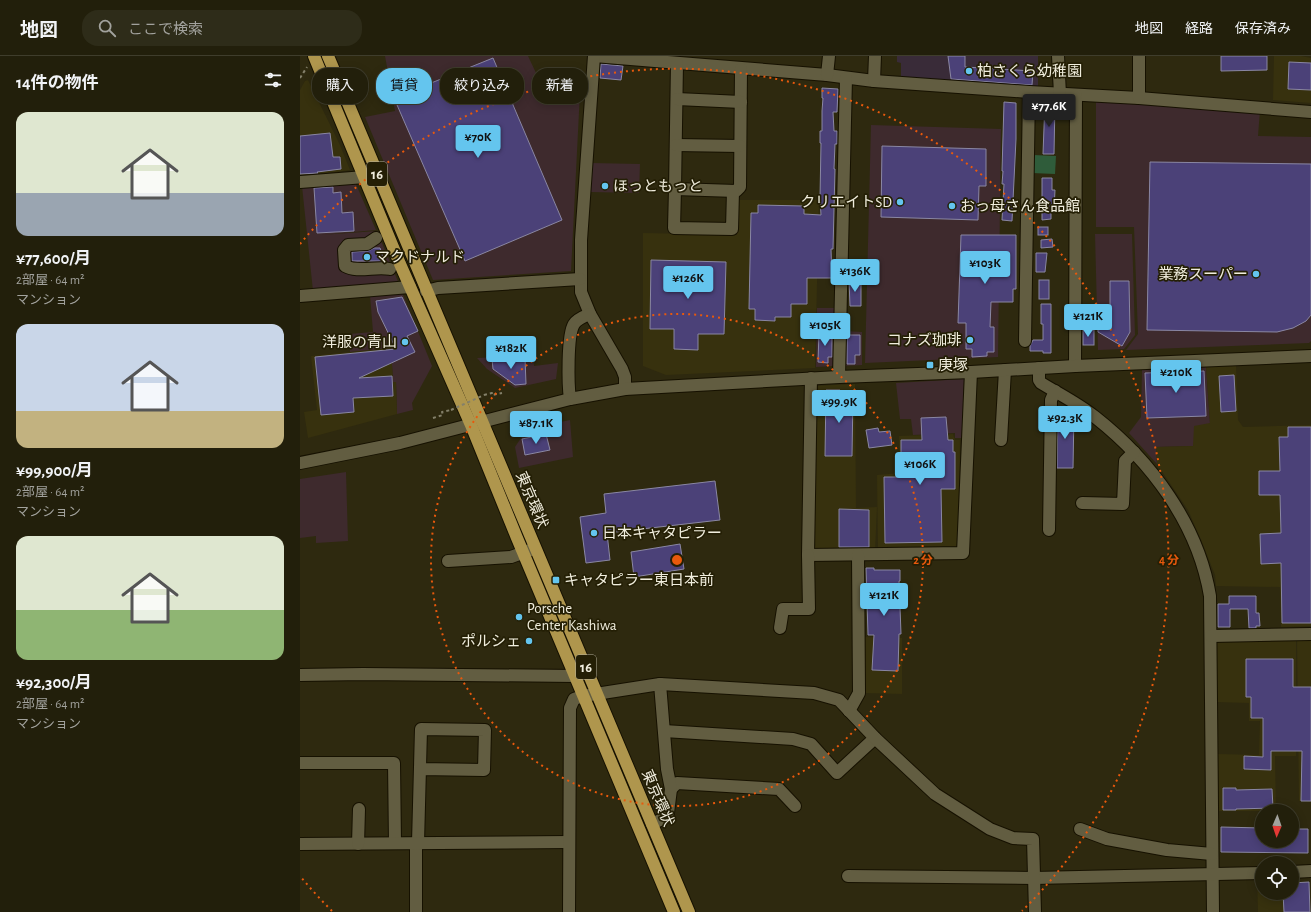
<!DOCTYPE html>
<html lang="ja">
<meta charset="utf-8">
<style>
body{margin:0;font-family:"Alegreya Sans","Noto Sans JP",sans-serif;background:#2e2c19;color:#f1f3f6;height:100vh;display:flex;flex-direction:column;font-size:15px;white-space:nowrap}
*{box-sizing:border-box;margin:0}
p{font-size:13px;color:#a2a29d}
.icon{flex:none;width:22px;height:22px;fill:none;stroke:currentColor;stroke-width:2;stroke-linecap:round;stroke-linejoin:round}
.map{position:relative;flex:1;overflow:hidden}
.details{display:flex;flex-direction:column;background:#221f0b;width:300px}
.details>*{flex:none}
.banner{position:absolute;left:12px;top:12px;width:380px;height:36px;display:flex;gap:8px}
.needle{width:26px;rotate:182deg}
.tools{position:absolute;left:955px;top:748px;display:grid;gap:8px}
.tools a{display:grid;place-items:center;width:44px;height:44px;border-radius:50%;background:#221f0b;box-shadow:0 2px 10px #0003,0 0 0 1px #3f3d2c;font-size:20px}
.price{position:absolute;translate:-50% -34px;padding:0 9px;border-radius:4px;background:#64c5ee;color:#111;font-size:13px;line-height:26px;filter:drop-shadow(0 1px 2px #0008)}
.price::after{content:'';position:absolute;left:50%;top:24px;width:12px;height:9px;margin-left:-6px;background:inherit;clip-path:polygon(0 0,100% 0,50% 100%)}
.price.selected{background:#222;color:#fff}
ul{padding:0;list-style:none}
li{display:grid;align-content:center;gap:8px;height:212px;padding:0 16px}
li span{display:grid;place-items:center;height:124px;border-radius:12px;color:#555}
li>.icon{margin-inline-start:auto}
span .icon{width:72px;height:72px;fill:#fffc;stroke-width:1}
li b{font-size:17px}
h2{display:flex;justify-content:space-between;align-items:center;height:48px;padding:0 16px;font-size:17px}
.chip{padding:0 14px;border-radius:16px;background:#221f0b;box-shadow:0 2px 10px #0003,0 0 0 1px #3f3d2c;font-size:14px;line-height:36px}
.chip.selected{background:#64c5ee;color:#111}
header{display:flex;align-items:center;gap:24px;box-sizing:border-box;height:56px;padding:0 20px;background:#221f0b;border-bottom:1px solid #3f3d2c}
header strong{font-size:19px}
nav{display:flex;gap:22px;margin-inline-start:auto;font-size:14px}
.search{width:280px;height:36px;background:#2e2c19;display:flex;align-items:center;gap:10px;box-sizing:border-box;padding:0 14px;border-radius:16px;color:#a2a29d;font-size:15px}
main{display:flex;flex:1;min-height:0}
.map>svg:first-child{display:block}
</style>
<header>
<strong>地図</strong>
<div class="search"><svg class="icon" aria-label="search" viewBox="0 0 24 24"><circle cx="10" cy="10" r="6"/><path d="M15 15l6 6"/></svg>ここで検索</div>
<nav><a>地図</a><a>経路</a><a>保存済み</a></nav>
</header>
<main>
<section class="details">
<h2>14件の物件<svg class="icon" aria-label="filters" viewBox="0 0 24 24"><path d="M4 7h16M4 17h16"/><circle cx="9" cy="7" r="2"/><circle cx="15" cy="17" r="2"/></svg></h2>
<ul>
<li><span style="background:linear-gradient(#dfe7d0 65%,#9aa5b1 0)"><svg class="icon" aria-label="home" viewBox="0 0 24 24"><path d="M3 11l9-7 9 7M6 9v11h12V9"/></svg></span><div><b>¥77,600/月</b><p>2部屋 · 64 m²</p><p>マンション</p></div></li>
<li><span style="background:linear-gradient(#c9d6e8 70%,#c2b280 0)"><svg class="icon" aria-label="home" viewBox="0 0 24 24"><path d="M3 11l9-7 9 7M6 9v11h12V9"/></svg></span><div><b>¥99,900/月</b><p>2部屋 · 64 m²</p><p>マンション</p></div></li>
<li><span style="background:linear-gradient(#dfe7d0 60%,#8fb573 0)"><svg class="icon" aria-label="home" viewBox="0 0 24 24"><path d="M3 11l9-7 9 7M6 9v11h12V9"/></svg></span><div><b>¥92,300/月</b><p>2部屋 · 64 m²</p><p>マンション</p></div></li>
</ul>
</section>
<div class="map">
<svg width="1011" height="856" viewBox="0 0 1011 856">
<rect width="100%" height="100%" fill="#2e290f"/>
<g fill="#3e2a2d">
<path d="M85,0H228L245,36L251,33L280,36L271,215L133,224L65,61L95,55Z"/>
<path d="M796,44L960,54L958,80L1011,81V285L1009,287L826,294L838,278L834,171H796Z"/>
<path d="M571,69L701,73L698,301L565,307Z"/>
<path d="M291,107L340,108L339,137L290,136Z"/>
<path d="M55,126L76,174L20,179L77,175L99,228L13,235L2,130Z"/>
<path d="M795,178H832L835,279L824,293L798,294Z"/>
<path d="M102,236L132,310L112,347L113,354L97,358L96,326H93L91,292L50,296L49,278L73,276L70,239Z"/>
<path d="M517,252H536L534,310L516,311Z"/>
<path d="M544,275L562,276V309L543,310Z"/>
<path d="M233,298L234,310L258,307L256,323L215,332L187,313L177,302L199,301V299Z"/>
<path d="M906,310L910,367L893,390L856,391L857,408L829,377L841,361L842,314Z"/>
<path d="M664,323L662,382H655V377L613,379L611,363H600L596,327Z"/>
<path d="M270,364L273,401L219,412L215,391L221,382L236,371Z"/>
<path d="M46,416L48,485L16,487V480L0,482V423Z"/>
</g>
<g fill="#37310e">
<path d="M974,0H1001L1011,2V47L973,44Z"/>
<path d="M8,24L40,89L50,114L0,121V34L5,25Z"/>
<path d="M438,144H519L515,312L366,319L343,310V177L437,179Z"/>
<path d="M91,292L93,326H96L97,358L8,382L4,356L17,354L11,300Z"/>
<path d="M936,309L938,364L943,371L1011,369V570L981,571L980,531L916,530L915,519L902,486L888,454L857,408L856,391L893,390L894,370L910,367L906,310Z"/>
<path d="M555,328L556,452L577,451L575,496L513,494L515,330Z"/>
<path d="M653,378L655,384H660L659,491L653,494L578,496L577,419L600,417L599,380Z"/>
<path d="M564,581L602,582V638L563,637Z"/>
<path d="M996,581V700H975L976,755H917V698L959,699L960,665H949V647L916,646L917,587L927,582Z"/>
<path d="M997,582H1011V746L999,745Z"/>
<path d="M957,820H962V837H992V820H997L998,856H958Z"/>
</g>
<path fill="#392b38" d="M597,0H738V35L601,24V7L597,6Z"/>
<path fill="#2f5c3a" d="M733,99L756,100L755,118L732,117Z"/>
<g fill="#4b4178" stroke="#8a87a3">
<path d="M648,0H665V11L733,15L732,29L651,23Z"/>
<path d="M921,0H967V14L921,15Z"/>
<path d="M193,2L262,164L165,205L94,42Z"/>
<path d="M989,6L1011,7V34L988,33Z"/>
<path d="M301,8L323,10L321,24L300,22Z"/>
<path d="M522,32L538,33L537,56H533L534,75H537V88H535L534,113H535L533,193H531L532,222H507V248H491V261H475V265L455,264V253H449L451,157H458V149L504,150V158L521,159L520,142L521,87H520V75H522V55L523,42H522Z"/>
<path d="M745,45L755,46L754,98H743Z"/>
<path d="M704,46L716,47V83L712,165L702,164L704,128H702L703,115H702Z"/>
<path d="M30,77L33,101H40L41,113L17,116L18,117L0,118V80Z"/>
<path d="M582,90L686,93V130H679L678,164L581,161Z"/>
<path d="M850,106L1011,108V259L1006,265L993,272L977,276L847,274Z"/>
<path d="M742,122H752V134H755L754,154H751V163L742,164Z"/>
<path d="M33,131V137L41,136L42,157L53,156L54,175L17,177L14,132Z"/>
<rect x="738" y="171" width="10" height="8"/>
<path d="M661,179H716V233H713V246H691L690,271H694V296H687V300L672,301V293H666V267H658Z"/>
<path d="M752,183L753,191L741,192V184Z"/>
<path d="M74,192H80L85,205H52V196L68,195Z"/>
<path d="M736,197H747L745,216H736Z"/>
<path d="M351,204L426,206L424,278H398V294L374,293V273H350Z"/>
<path d="M549,224H561V250H550Z"/>
<rect x="739" y="224" width="10" height="19"/>
<path d="M810,225H829L830,276L822,290L798,276V250H810Z"/>
<path d="M102,241L118,275L107,280L115,296L59,322L92,320L93,340L53,342L54,356L21,359L15,301L96,293L78,256L76,245Z"/>
<path d="M741,248H751V297H743V295H730V290L733,284H743V268H741Z"/>
<rect x="783" y="274" width="11" height="15"/>
<path d="M519,276H532V301H528V307L518,306Z"/>
<path d="M547,279H560V299H555V308H547Z"/>
<path d="M225,302L226,328L215,329L193,313L192,303Z"/>
<path d="M904,315L906,360L847,362L845,317Z"/>
<path d="M934,319L936,355L921,356L919,320Z"/>
<path d="M526,334H540V339H553L552,400H525Z"/>
<path d="M758,355L774,356L773,412H757Z"/>
<path d="M646,361L648,384H653V396H655V433H641L642,486L585,487L584,421H601V384H622L621,362Z"/>
<path d="M988,371H1011V567H982L981,507L961,508L960,478L981,477L980,439H959V415H980L979,381H988Z"/>
<path d="M578,372L579,376L590,375L592,389L569,392L566,374Z"/>
<path d="M246,378L250,394L225,399L222,383Z"/>
<path d="M415,425L420,464L307,477L310,504L286,507L280,461L306,457L304,438Z"/>
<path d="M539,453L569,454V491H539Z"/>
<path d="M380,488L384,513L334,521L331,496Z"/>
<path d="M566,512H574V514H600V525H599L601,578H599L598,615L572,614L574,579H568Z"/>
<path d="M929,540H956V557H959L960,570H956V572H949L948,553H930V571H918V548H929Z"/>
<path d="M946,603H993V631H1011V745H1001L1002,695H971V714L944,713V700L963,701V662H951V641H946Z"/>
<path d="M923,732H936V734L972,733L973,752L936,753V754H923Z"/>
<path d="M921,771L962,772V785H992V773H1008V797L921,796Z"/>
<path d="M1009,826L1010,856H984L983,837H992V827Z"/>
</g>
<g fill="none" stroke-linecap="round" stroke-linejoin="round">
<defs>
<g id="minor">
<path d="M294,0L527,19L574,25L729,36L839,42L1011,56"/>
<path d="M294,0L281,184V236L290,258L322,313L325,321V333"/>
<path d="M758,0L760,38"/>
<path d="M839,0V42"/>
<path d="M377,7L375,133L436,135L440,131L441,13"/>
<path d="M527,19L529,0"/>
<path d="M574,25L575,0"/>
<path d="M377,43L441,46"/>
<path d="M376,89L440,90"/>
<path d="M0,126L65,121"/>
<path d="M375,133L374,172L432,173L433,135"/>
<path d="M76,182L67,188L48,189L44,194L45,210C57,217 76,210 90,213"/>
<path d="M126,235L138,232L280,223"/>
<path d="M0,240L110,231"/>
<path d="M725,285L729,36"/>
<path d="M775,310L776,39"/>
<path d="M739,312V324L741,327C759,338 779,348 795,361C851,405 898,468 910,540L913,856"/>
<path d="M539,321L546,22"/>
<path d="M511,322L508,499L663,497L671,316"/>
<path d="M270,343C268,329 267,279 274,268C277,263 285,260 290,258"/>
<path d="M701,384L705,314"/>
<path d="M0,407L100,387L270,343L325,333L539,321L671,316L775,310L1011,300"/>
<path d="M782,447L823,448L825,405L834,396"/>
<path d="M749,474L751,344L755,335"/>
<path d="M148,505L211,501L233,493"/>
<path d="M480,572L483,553H509L508,499"/>
<path d="M911,580L1011,578"/>
<path d="M0,619L63,618L275,620"/>
<path d="M549,655L559,637L558,499"/>
<path d="M364,675L493,683L511,688L537,717L575,682"/>
<path d="M0,707H94L95,787"/>
<path d="M371,733L377,727L479,733L495,750"/>
<path d="M352,768L366,761L368,757L371,733L367,713L360,628"/>
<path d="M780,773L807,783L867,794L912,798"/>
<path d="M116,787V856"/>
<path d="M118,787L121,673L185,674L184,714L120,713"/>
<path d="M0,788L269,786"/>
<path d="M58,788L59,753"/>
<path d="M992,816L1011,815"/>
<path d="M548,820L734,822L962,817"/>
<path d="M269,856L270,652L274,643L283,640L360,628L514,637L539,644L575,682L635,738L690,773L713,782L733,783L735,856"/>
</g>
<g id="highway">
<path d="M14,0L100,208L171,369L217,482L374,856"/>
<path d="M28,0L389,856"/>
</g>
</defs>
<use href="#minor" stroke="#161100" stroke-width="14"/>
<use href="#highway" stroke="#161100" stroke-width="14"/>
<g stroke="#84806a" stroke-width="2" stroke-dasharray="3 3" stroke-linecap="butt">
<path d="M0,22L7,11"/>
<path d="M184,339L192,337V339L202,337"/>
<path d="M133,362L143,359L142,356L151,354"/>
</g>
<use href="#minor" stroke="#625d41" stroke-width="12"/>
<use href="#highway" stroke="#af964d" stroke-width="12"/>
<path stroke="#84806a" stroke-width="2" stroke-dasharray="3 3" stroke-linecap="butt" d="M151,354L184,339"/>
</g>
<g fill="none" stroke="#e8590c" stroke-width="2" stroke-dasharray="2 4">
<circle cx="377" cy="504" r="246"/>
<path d="M32 855A492 492 0 0 1 0 820M0 188A492 492 0 1 1 722 855"/>
</g>
<g fill="#64c5ee" stroke="#241f05" stroke-width="1.5">
<circle cx="669" cy="15" r="4"/>
<circle cx="305" cy="130" r="4"/>
<circle cx="600" cy="146" r="4"/>
<circle cx="652" cy="150" r="4"/>
<circle cx="67" cy="201" r="4"/>
<circle cx="956" cy="218" r="4"/>
<circle cx="670" cy="284" r="4"/>
<circle cx="105" cy="286" r="4"/>
<rect x="626" y="305" width="8" height="8" rx="2"/>
<circle cx="294" cy="477" r="4"/>
<rect x="252" y="520" width="8" height="8" rx="2"/>
<circle cx="219" cy="561" r="4"/>
<circle cx="229" cy="585" r="4"/>
</g>
<g text-anchor="middle" stroke-width="3.5" stroke-linejoin="round" paint-order="stroke">
<g fill="#241f05" stroke="#b3af9c" stroke-width="1">
<rect x="67" y="106" width="20" height="24" rx="3"/>
<rect x="276" y="599" width="20" height="24" rx="3"/>
</g>
<g font-size="14" font-weight="bold" fill="#f0eddd">
<text x="77" y="123">16</text>
<text x="286" y="616">16</text>
</g>
<g font-size="15" fill="#f0eddd" stroke="#241f05" text-anchor="start">
<text x="677" y="20">柏さくら幼稚園</text>
<text x="313" y="135">ほっともっと</text>
<text x="592" y="151" text-anchor="end">クリエイトSD</text>
<text x="660" y="155">おっ母さん食品館</text>
<text x="75" y="206">マクドナルド</text>
<text x="948" y="223" text-anchor="end">業務スーパー</text>
<text x="662" y="289" text-anchor="end">コナズ珈琲</text>
<text x="97" y="291" text-anchor="end">洋服の青山</text>
<text x="638" y="314">庚塚</text>
<text x="302" y="482">日本キャタピラー</text>
<text x="264" y="529">キャタピラー東日本前</text>
<text x="227" y="557">Porsche<tspan x="227" dy="17">Center Kashiwa</tspan></text>
<text x="221" y="590" text-anchor="end">ポルシェ</text>
</g>
<g font-size="15" fill="#f0eddd" stroke="#241f05">
<text transform="translate(232 444) rotate(67)" y="5">東京環状</text>
<text transform="translate(358 742) rotate(67)" y="5">東京環状</text>
</g>
</g>
<circle cx="377" cy="504" r="6" fill="#e8590c" stroke="#241f05" stroke-width="2"/>
<g font-size="12" text-anchor="middle" font-weight="bold" fill="#e8590c" stroke="#241f05" stroke-width="3.5" stroke-linejoin="round" paint-order="stroke">
<text x="623" y="508">2 分</text>
<text x="869" y="508">4 分</text>
</g>
</svg>
<div class="tools">
<a><svg class="needle" viewBox="-14 -14 28 28"><path d="M0-13l5 13h-10z" fill="#e53935"/><path d="M0 13l5-13h-10z" fill="#a2a29d"/></svg></a>
<a><svg class="icon" aria-label="locate" viewBox="0 0 24 24"><circle cx="12" cy="12" r="6"/><path d="M12 2v4M12 18v4M2 12h4M18 12h4"/></svg></a>
</div>
<b class="price selected" style="left:749px;top:72px">¥77.6K</b>
<b class="price" style="left:178px;top:103px">¥70K</b>
<b class="price" style="left:685px;top:229px">¥103K</b>
<b class="price" style="left:555px;top:237px">¥136K</b>
<b class="price" style="left:388px;top:244px">¥126K</b>
<b class="price" style="left:788px;top:282px">¥121K</b>
<b class="price" style="left:525px;top:291px">¥105K</b>
<b class="price" style="left:211px;top:314px">¥182K</b>
<b class="price" style="left:876px;top:338px">¥210K</b>
<b class="price" style="left:539px;top:368px">¥99.9K</b>
<b class="price" style="left:765px;top:384px">¥92.3K</b>
<b class="price" style="left:236px;top:389px">¥87.1K</b>
<b class="price" style="left:620px;top:430px">¥106K</b>
<b class="price" style="left:584px;top:561px">¥121K</b>
<div class="banner">
<a class="chip">購入</a>
<a class="chip selected">賃貸</a>
<a class="chip">絞り込み</a>
<a class="chip">新着</a>
</div>
</div>
</main>
